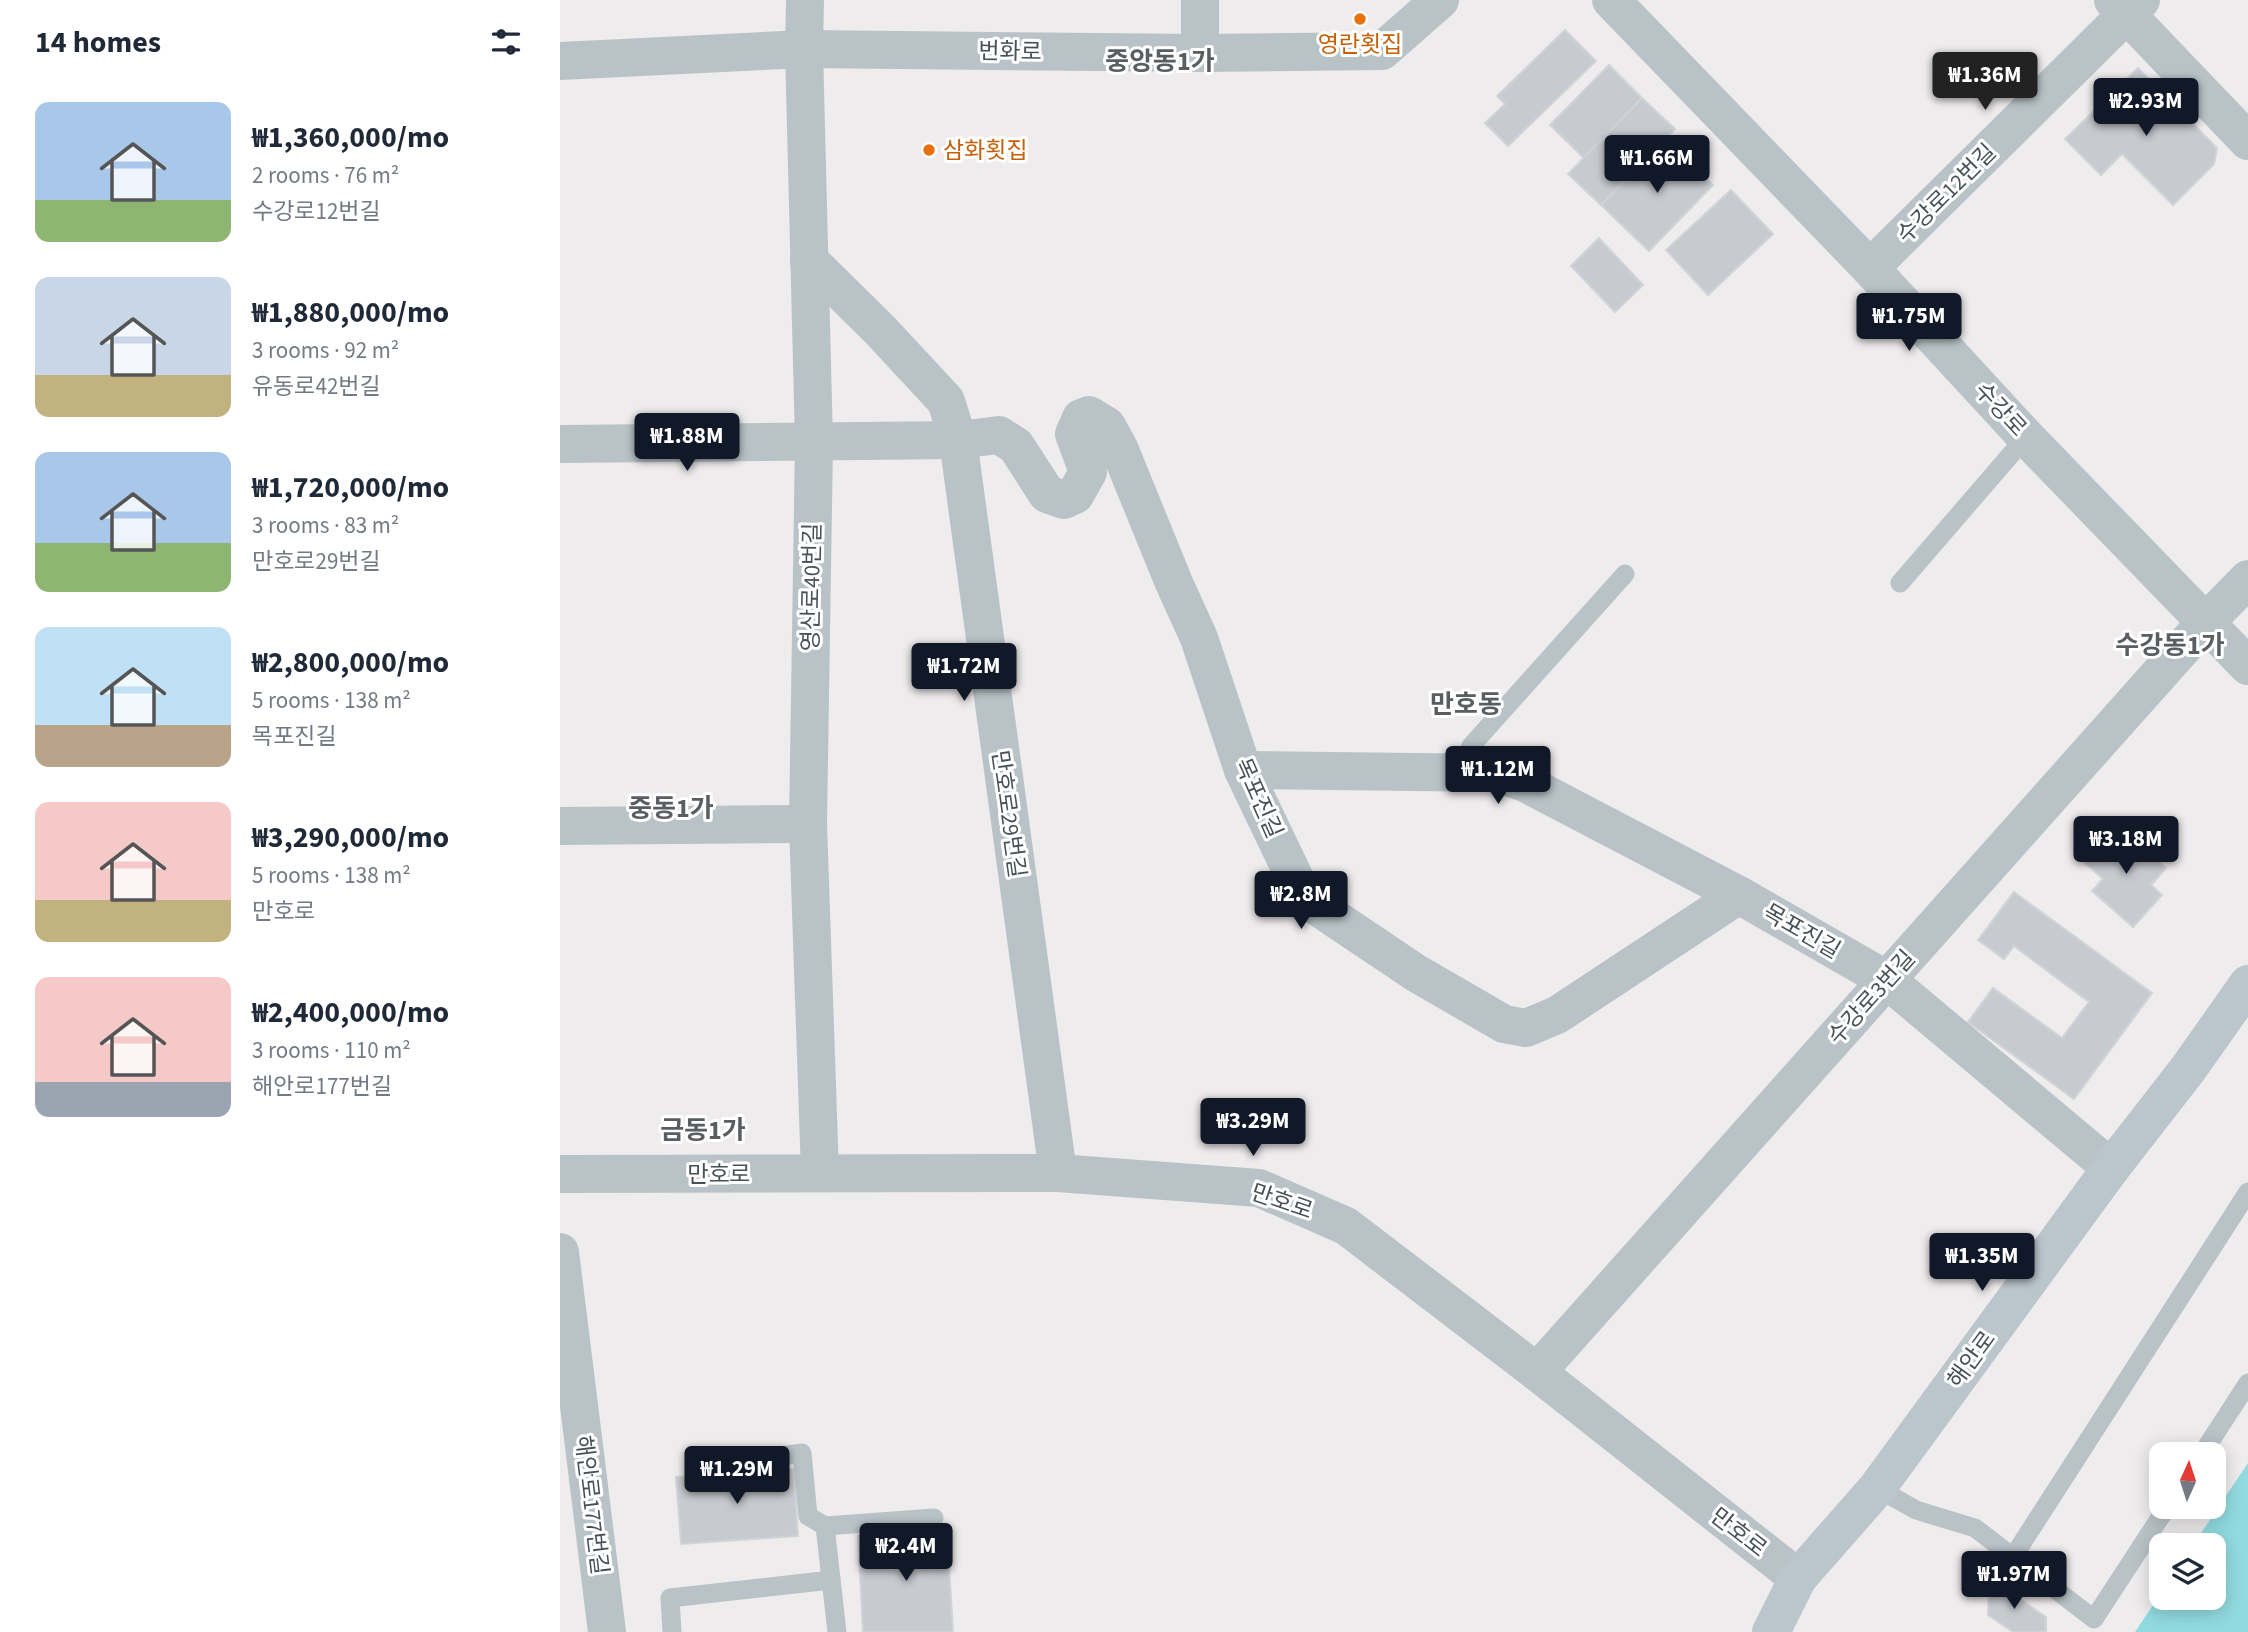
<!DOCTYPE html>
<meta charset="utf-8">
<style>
body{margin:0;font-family:"Source Sans 3","Noto Sans KR",sans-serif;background:#f2f2f3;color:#1f2937;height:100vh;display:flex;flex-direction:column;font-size:26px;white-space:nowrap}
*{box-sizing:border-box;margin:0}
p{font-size:23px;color:#747a83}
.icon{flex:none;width:38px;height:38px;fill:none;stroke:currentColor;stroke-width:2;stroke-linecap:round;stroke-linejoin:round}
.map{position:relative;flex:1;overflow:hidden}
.drawer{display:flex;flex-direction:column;background:#fff;width:560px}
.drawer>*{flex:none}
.needle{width:46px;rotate:3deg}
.tools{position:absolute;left:1589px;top:1442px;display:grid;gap:14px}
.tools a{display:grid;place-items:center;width:77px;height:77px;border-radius:14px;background:#fff;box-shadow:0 4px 18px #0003;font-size:35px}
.price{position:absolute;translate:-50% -60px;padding:0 16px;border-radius:7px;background:#111827;color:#fff;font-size:23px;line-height:46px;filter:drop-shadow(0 2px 4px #0008)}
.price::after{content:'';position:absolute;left:50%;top:42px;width:21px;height:16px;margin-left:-10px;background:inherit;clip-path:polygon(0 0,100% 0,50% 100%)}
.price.active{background:#222;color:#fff}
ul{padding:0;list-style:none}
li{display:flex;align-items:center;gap:21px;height:175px;padding:0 35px}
li span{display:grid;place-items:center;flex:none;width:196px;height:140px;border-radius:14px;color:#555}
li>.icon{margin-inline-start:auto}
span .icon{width:84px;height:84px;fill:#fffc;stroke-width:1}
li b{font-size:30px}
h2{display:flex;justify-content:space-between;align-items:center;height:84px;padding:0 35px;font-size:30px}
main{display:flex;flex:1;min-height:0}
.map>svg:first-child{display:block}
</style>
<main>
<section class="drawer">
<h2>14 homes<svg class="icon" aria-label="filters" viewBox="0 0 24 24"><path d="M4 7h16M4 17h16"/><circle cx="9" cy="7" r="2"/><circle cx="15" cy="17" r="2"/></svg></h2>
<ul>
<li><span style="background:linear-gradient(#a9c7e8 70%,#8fb573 0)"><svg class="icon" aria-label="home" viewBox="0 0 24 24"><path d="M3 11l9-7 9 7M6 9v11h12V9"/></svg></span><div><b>₩1,360,000/mo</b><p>2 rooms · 76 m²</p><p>수강로12번길</p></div></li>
<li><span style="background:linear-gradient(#c9d6e8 70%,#c2b280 0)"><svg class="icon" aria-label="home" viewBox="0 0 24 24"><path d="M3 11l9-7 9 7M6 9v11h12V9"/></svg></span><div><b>₩1,880,000/mo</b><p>3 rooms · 92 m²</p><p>유동로42번길</p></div></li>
<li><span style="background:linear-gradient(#a9c7e8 65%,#8fb573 0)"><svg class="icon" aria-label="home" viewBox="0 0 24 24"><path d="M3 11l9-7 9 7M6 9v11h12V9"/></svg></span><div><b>₩1,720,000/mo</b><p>3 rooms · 83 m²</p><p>만호로29번길</p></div></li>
<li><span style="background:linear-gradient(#bfe0f5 70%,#b9a48a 0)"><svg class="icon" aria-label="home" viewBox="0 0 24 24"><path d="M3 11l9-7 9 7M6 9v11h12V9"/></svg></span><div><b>₩2,800,000/mo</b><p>5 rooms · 138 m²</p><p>목포진길</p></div></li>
<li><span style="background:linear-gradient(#f6c9c9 70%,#c2b280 0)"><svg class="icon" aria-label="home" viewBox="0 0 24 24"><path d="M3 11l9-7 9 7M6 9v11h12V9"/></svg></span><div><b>₩3,290,000/mo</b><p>5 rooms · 138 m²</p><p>만호로</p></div></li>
<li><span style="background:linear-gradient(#f6c9c9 75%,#9aa5b1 0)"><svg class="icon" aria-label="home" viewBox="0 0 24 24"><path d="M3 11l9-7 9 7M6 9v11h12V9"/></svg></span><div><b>₩2,400,000/mo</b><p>3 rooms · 110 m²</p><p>해안로177번길</p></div></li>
</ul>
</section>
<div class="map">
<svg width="1688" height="1632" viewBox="0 0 1688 1632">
<rect width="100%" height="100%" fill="#efeced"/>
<path fill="#91dbe0" d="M1688,1463V1632H1575L1601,1593V1598H1654V1545H1633Z"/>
<g fill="#c7cacf" stroke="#d1d4d7" stroke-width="2">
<path d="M1005,30L1036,61L948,146L925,123L945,104L937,96Z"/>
<path d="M1049,65L1082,98L1024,158L990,125Z"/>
<path d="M1578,68L1657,148L1654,164L1613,205L1562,154L1541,175L1505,139Z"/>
<path d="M1082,98L1115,129L1041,205L1008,174Z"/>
<path d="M1106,139L1153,185L1089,251L1041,205Z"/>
<path d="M1171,190L1213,234L1148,295L1106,250Z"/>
<path d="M1039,238L1083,285L1055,312L1011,266Z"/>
<path d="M1559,826L1606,868L1591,885L1602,895L1573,927L1532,891L1543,879L1525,863Z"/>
<path d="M1454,892L1592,993L1514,1099L1408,1022L1433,988L1502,1038L1529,1002L1454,946L1444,959L1418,940Z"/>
<path d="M234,1469L238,1536L121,1544L116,1477Z"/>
<path d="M387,1531L393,1632H303L298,1536Z"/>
<path d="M1429,1578L1486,1617V1632H1453L1428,1615Z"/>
</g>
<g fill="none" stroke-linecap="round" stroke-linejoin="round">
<g stroke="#b9c3c7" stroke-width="19">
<path d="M1340,583L1466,437"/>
<path d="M899,772L911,746L1065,574"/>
<path d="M1642,1454L1688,1383"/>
<path d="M213,1457L242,1453L248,1516L265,1526L374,1518"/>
<path d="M1317,1488L1356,1510L1415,1528L1534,1619L1607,1507"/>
<path d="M265,1526L277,1632"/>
<path d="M1453,1557L1688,1192"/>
<path d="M112,1632L110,1598L271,1580"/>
</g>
<g stroke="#b9c3c7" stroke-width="38">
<path d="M245,0L244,49L254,442L248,824L260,1173"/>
<path d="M1051,0L1310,268L1466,437L1688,666"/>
<path d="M1553,0L1688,141"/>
<path d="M640,53V0"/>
<path d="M0,61L244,49L640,53L822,51L880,0"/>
<path d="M249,260L320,330L386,401L398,440L498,1173"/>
<path d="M1310,268L1581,0"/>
<path d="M0,444L398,440L439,435L456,446L487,494L504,500L515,495L528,472L514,434L521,418L529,415L547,426L559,448L614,583L639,638L683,770L738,885L755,905L777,920L856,973L944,1024L966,1028L997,1015L1179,895L1327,980L1551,1168"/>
<path d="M683,770L935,773L965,783L1179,895"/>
<path d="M0,826L248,824"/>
<path d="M0,1174L498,1173L699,1188L786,1226L977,1372L1238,1578"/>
<path d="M0,1252L47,1632"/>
<path d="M977,1372L1645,623L1688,579"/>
</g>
<path stroke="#bac5cc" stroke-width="38" d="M1211,1632L1238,1578L1317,1488L1551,1168L1628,1069L1688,984"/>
</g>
<g fill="#e8710a" stroke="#fff" stroke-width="2.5">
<circle cx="800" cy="19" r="7"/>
<circle cx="369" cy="150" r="7"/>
</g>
<g text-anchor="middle" stroke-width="6" stroke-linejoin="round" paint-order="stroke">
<g font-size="23" fill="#c56008" stroke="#fff">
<text x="800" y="52">영란횟집</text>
<text x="383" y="158" text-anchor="start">삼화횟집</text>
</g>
<g font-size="23" fill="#475257" stroke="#fff">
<text transform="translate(450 51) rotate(1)" y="8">번화로</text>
<text transform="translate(1386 193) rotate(-45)" y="8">수강로12번길</text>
<text transform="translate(1441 409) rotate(47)" y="8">수강로</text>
<text transform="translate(251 587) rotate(-89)" y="8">영산로40번길</text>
<text transform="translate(699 798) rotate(66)" y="8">목포진길</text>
<text transform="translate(449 814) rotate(82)" y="8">만호로29번길</text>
<text transform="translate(1242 931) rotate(30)" y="8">목포진길</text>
<text transform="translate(1311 997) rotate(-48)" y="8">수강로3번길</text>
<text x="159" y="1182">만호로</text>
<text transform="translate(722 1201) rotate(19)" y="8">만호로</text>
<text transform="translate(1411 1359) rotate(-54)" y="8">해안로</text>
<text transform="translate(32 1505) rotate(83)" y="8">해안로177번길</text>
<text transform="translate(1179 1532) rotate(38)" y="8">만호로</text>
</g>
<g font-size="26" font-weight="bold" fill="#5a5e60" stroke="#fff">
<text x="600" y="70">중앙동1가</text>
<text x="1610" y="654">수강동1가</text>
<text x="906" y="713">만호동</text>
<text x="111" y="817">중동1가</text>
<text x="143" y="1139">금동1가</text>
</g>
</g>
</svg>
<div class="tools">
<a><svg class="needle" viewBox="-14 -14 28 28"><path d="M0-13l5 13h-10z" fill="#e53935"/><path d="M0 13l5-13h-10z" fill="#747a83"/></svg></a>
<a><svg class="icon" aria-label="layers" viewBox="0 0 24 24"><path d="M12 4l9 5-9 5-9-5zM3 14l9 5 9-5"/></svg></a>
</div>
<b class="price active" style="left:1425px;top:112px">₩1.36M</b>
<b class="price" style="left:1586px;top:138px">₩2.93M</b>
<b class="price" style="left:1097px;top:195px">₩1.66M</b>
<b class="price" style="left:1349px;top:353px">₩1.75M</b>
<b class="price" style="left:127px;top:473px">₩1.88M</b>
<b class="price" style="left:404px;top:703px">₩1.72M</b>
<b class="price" style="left:938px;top:806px">₩1.12M</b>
<b class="price" style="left:1566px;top:876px">₩3.18M</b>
<b class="price" style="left:741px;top:931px">₩2.8M</b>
<b class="price" style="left:693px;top:1158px">₩3.29M</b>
<b class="price" style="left:1422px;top:1293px">₩1.35M</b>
<b class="price" style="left:177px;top:1506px">₩1.29M</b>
<b class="price" style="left:346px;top:1583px">₩2.4M</b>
<b class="price" style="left:1454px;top:1611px">₩1.97M</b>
</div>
</main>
